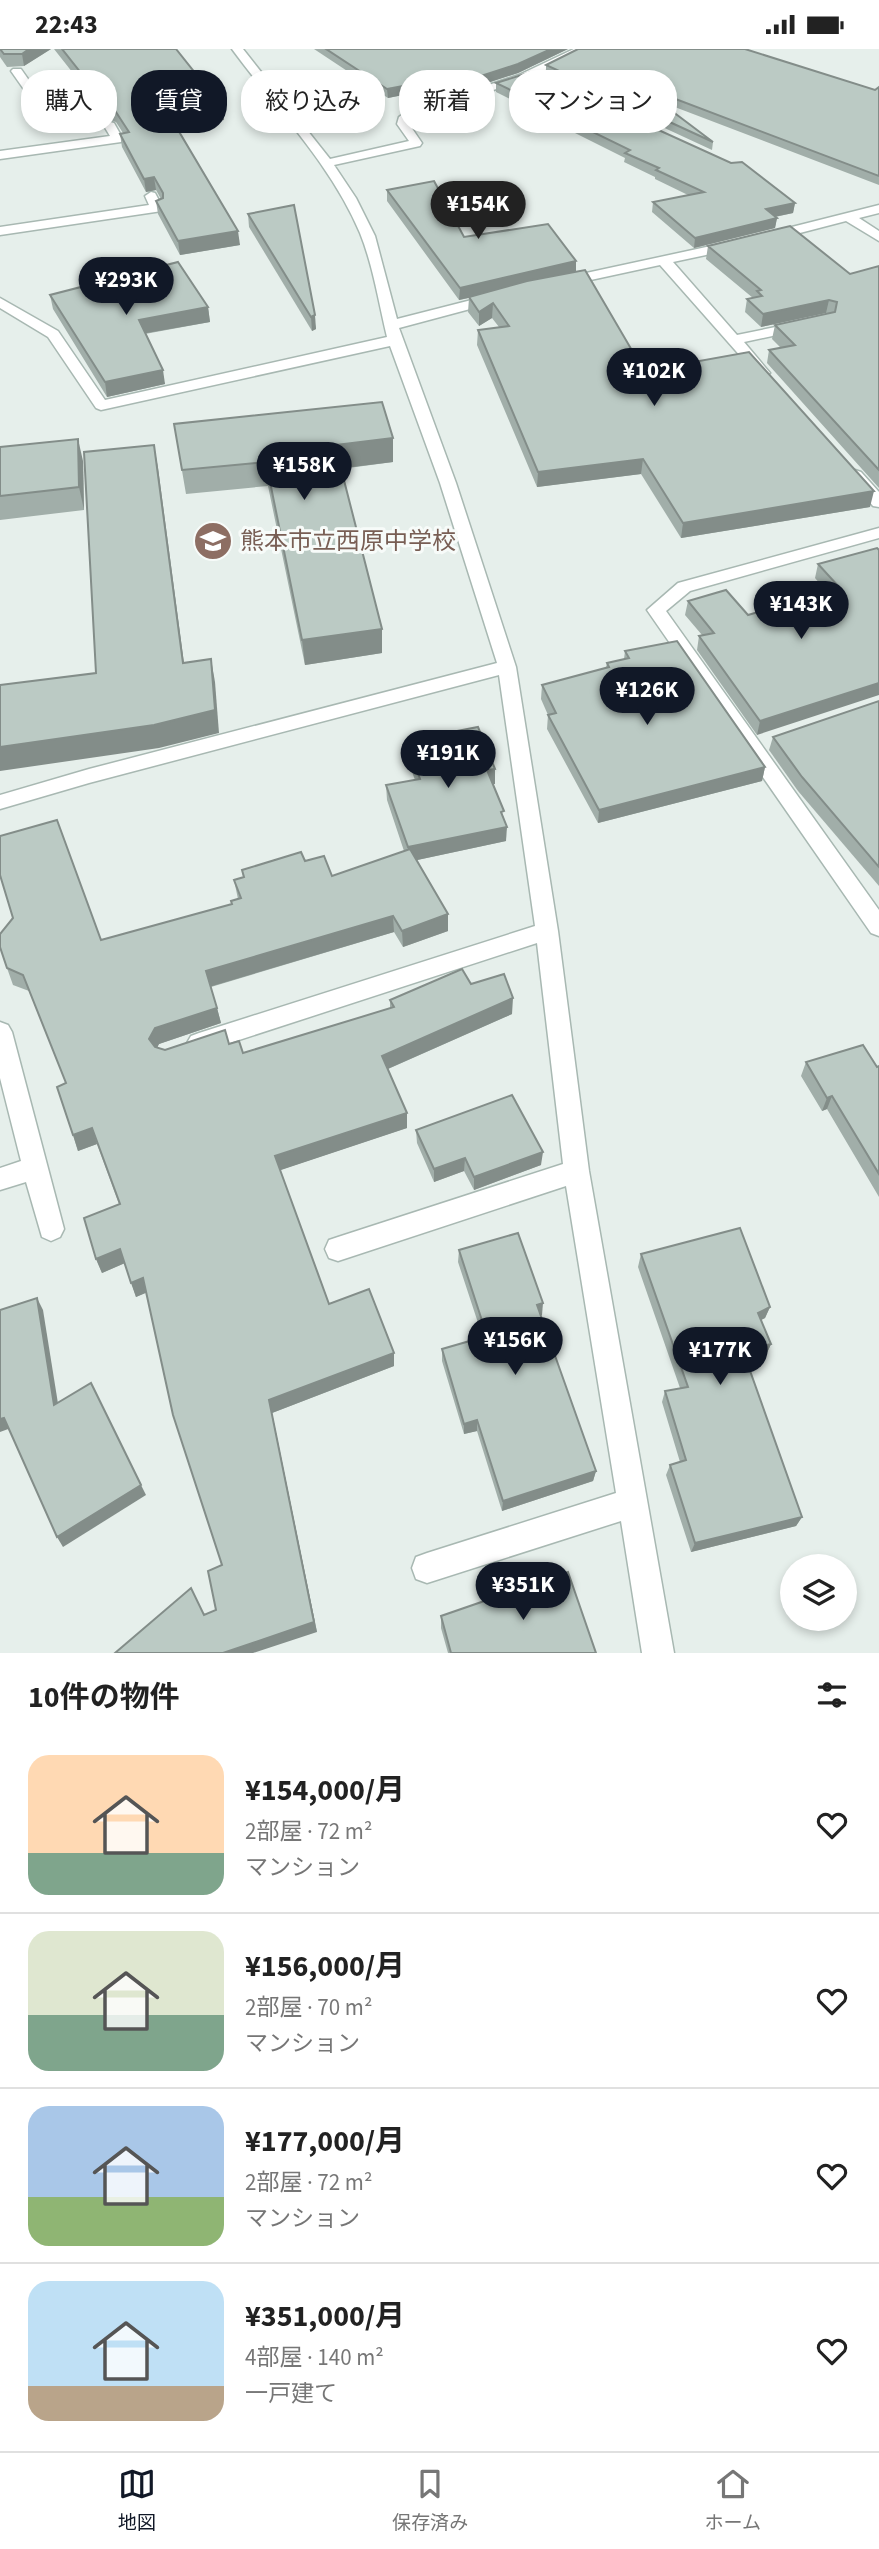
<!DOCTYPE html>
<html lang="ja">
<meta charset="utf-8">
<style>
body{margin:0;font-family:"Source Sans 3","Noto Sans JP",sans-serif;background:#f2f2f2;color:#222;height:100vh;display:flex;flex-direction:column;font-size:26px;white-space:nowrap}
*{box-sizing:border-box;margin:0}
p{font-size:23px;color:#767676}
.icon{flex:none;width:38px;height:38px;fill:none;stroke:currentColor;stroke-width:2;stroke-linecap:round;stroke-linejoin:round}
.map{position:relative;height:1604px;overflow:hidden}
.sheet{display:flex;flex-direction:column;background:#fff;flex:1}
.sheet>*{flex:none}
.top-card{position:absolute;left:21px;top:21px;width:838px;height:63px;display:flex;gap:14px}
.tools{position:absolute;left:780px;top:1505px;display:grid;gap:14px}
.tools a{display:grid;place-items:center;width:77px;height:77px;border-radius:50%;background:#fff;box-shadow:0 4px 10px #0003;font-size:35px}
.price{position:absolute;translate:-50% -60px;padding:0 16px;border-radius:24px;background:#111827;color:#fff;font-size:23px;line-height:46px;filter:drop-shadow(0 2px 4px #0008)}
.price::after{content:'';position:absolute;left:50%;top:42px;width:21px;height:16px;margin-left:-10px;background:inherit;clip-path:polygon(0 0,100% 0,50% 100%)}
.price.on{background:#222;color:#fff}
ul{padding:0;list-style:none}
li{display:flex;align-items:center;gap:21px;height:175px;padding:0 28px}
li+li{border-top:2px solid #e0e0e0}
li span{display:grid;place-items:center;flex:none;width:196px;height:140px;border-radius:21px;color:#555}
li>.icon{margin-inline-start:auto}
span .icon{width:84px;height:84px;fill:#fffc;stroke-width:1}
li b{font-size:30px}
h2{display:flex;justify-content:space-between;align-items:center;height:84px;padding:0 28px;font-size:30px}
.pill{padding:0 24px;border-radius:28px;background:#fff;box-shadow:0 4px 10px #0003;font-size:24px;line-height:63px}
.pill.on{background:#111827;color:#fff}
.status{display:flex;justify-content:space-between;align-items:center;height:49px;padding:0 35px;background:#fff;direction:ltr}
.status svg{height:19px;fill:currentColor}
.tab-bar{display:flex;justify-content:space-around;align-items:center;height:98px;border-top:2px solid #e0e0e0;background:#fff;font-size:19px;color:#767676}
.tab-bar a{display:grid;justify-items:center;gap:4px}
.tab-bar .on{color:#111827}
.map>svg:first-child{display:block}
</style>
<div class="status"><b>22:43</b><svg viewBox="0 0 49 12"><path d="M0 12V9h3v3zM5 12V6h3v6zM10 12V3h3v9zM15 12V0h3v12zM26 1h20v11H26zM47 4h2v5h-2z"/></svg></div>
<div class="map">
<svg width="879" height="1604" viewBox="0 0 879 1604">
<rect width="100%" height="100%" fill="#e6efeb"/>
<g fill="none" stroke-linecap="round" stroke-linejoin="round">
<defs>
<g id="street">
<path d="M232,0H243L330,110L409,92L397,75L399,68L406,63L519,26L574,0H588L527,30L414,67L409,71V75L422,94L420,97L334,116L356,149L375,187L397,270L495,245L502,249L500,252L399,279L456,434L516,618L558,882L589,1122L674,1604H642L621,1472L427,1534L416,1530L412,1519L416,1508L427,1504L616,1444L566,1137L338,1212L329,1209L325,1200L329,1191L338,1188L563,1115L537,894L199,1004L191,1001L187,994L191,987L199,984L535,877L499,626L89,734L0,760V746L89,720L497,614L440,434L390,297L101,361L96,359L48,288L0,259V249L58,282L105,351L387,288C379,255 373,216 360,184C331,115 276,60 232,0Z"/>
<path d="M13,20H21L40,47L38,49H30L11,22Z"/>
<path d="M110,73L114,74L123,90L121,93L0,110V102L110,87L104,77Z"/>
<path d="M151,143L155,144L163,159L162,162L0,186V178L149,156L145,147Z"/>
<path d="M879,156V164L859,169L879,182V192L846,172L769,192L762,188L764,185Z"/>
<path d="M734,192L739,193V199L673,213L737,286L800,273L805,274L807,277L805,280L744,293L770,324L763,328L758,327L660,216L563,237L556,233L563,229Z"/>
<path d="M855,421L861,423L879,443V458L873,457L847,426Z"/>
<path d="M879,479V489L690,542L666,562L879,861V887L871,884L647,561L678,534Z"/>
<path d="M0,973L8,976L12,983L64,1180L60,1188L51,1192L42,1188L26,1133L0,1141V1119L21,1112L0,1029Z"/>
</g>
</defs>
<use href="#street" stroke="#a8b8b2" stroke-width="3"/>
<use href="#street" fill="#fff" fill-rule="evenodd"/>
</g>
<g fill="#a1aea9">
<path d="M0,0H51L24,17L7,18L0,8Z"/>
<path d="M54,0H176L223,59L224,71L176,76L240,196L180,206L158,165L156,152L161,150L156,141L146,143L122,98L120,85L123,84L116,73L110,71Z"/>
<path d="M314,0H568L518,24L481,36L472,32L388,49Z"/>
<path d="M546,16L875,41L879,38V136L659,52L713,93L712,101L546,24Z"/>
<path d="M496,34L795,154L793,164L775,168L777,169L775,179L694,199L652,163L653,153L688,146L655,130V128L624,113L625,109L565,79V77L496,43Z"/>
<path d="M387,141L464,188L576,223L644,322L870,458L681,489L641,425L537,438L477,296L478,281L499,278L492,269L479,277L468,263L469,249L459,251L387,152Z"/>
<path d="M294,156L316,280L312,282L249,178L248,165Z"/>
<path d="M708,197L850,225L879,217V439L767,314L769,301L781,299L772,290L775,276L828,265L826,264L761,278L745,263L747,250L753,249L706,210Z"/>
<path d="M50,246L208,258L210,273L145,285L165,335L107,348L53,260Z"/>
<path d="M174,375L393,413L341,420L382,604L305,616L268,437L186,445Z"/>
<path d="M0,398L83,412L84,461L0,471Z"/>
<path d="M879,501L757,686L697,601L699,587L702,586L685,566L688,552L748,566L827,543L815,529L818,515Z"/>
<path d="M625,602L765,718L762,732L598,774L547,680L548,666L541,650L542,636L606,619L607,614L624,610Z"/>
<path d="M879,652V837L798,742L769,701L773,688Z"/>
<path d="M406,692L495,735H493L504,770L506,792L417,811L448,865V882L403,898L394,883L211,938L217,959L221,974L159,995L157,998L165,1001L229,995L243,1004L390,960V951L471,935L512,965L388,1020L407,1079L280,1121L329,1255L394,1317L272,1364L317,1583L204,1566L216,1561L222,1516L147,1243L136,1248L125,1214L102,1224L96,1210L119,1155L97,1095L78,1102L73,1086L66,1034L29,942L13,936L7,919L101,891L232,855L238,850L234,831L243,828L242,821L305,812L332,827L404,802L387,751L386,736L415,731L406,707Z"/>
<path d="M806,1013L877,1018L879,1017V1148L827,1060L822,1062L801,1027Z"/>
<path d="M416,1081L541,1116L474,1141L464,1122L434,1133L417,1094Z"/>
<path d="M459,1201L542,1266H540L596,1422L593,1432L502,1462L477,1382L464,1385L442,1312V1300L483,1289L458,1213Z"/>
<path d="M641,1205L770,1258L765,1269L761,1271L771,1295L766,1306L746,1312L802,1468L796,1477L691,1503L666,1426L670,1416L680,1413L662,1353L665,1342L680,1339L638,1218Z"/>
<path d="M441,1567L596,1604H448L441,1579Z"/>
</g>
<g fill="#838d89">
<path d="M29,0H51L24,17L22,5Z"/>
<path d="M551,0H568L518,24L481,36V27Z"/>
<path d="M473,24L472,32L388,49L387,40Z"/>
<path d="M223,59L224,71L170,76L168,64Z"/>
<path d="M154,128L156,141L146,143L144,130Z"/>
<path d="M795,154L793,164L764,170L766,160Z"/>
<path d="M777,169L775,179L694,199L695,189Z"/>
<path d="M238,182L240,196L180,206L178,192Z"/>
<path d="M576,212V224L459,251L460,239Z"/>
<path d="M829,251L826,264L761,278L763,265Z"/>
<path d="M493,254L492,269L479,277V263Z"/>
<path d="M208,258L210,273L141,285L139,271Z"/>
<path d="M315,266L316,280L312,282L311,268Z"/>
<path d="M163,321L165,335L107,348L105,333Z"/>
<path d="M393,389V413L336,420L335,396Z"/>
<path d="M78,390L83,412L84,461L79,438Z"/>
<path d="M154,396L158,419L187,637L183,614Z"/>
<path d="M643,410L641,425L537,438L538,423Z"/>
<path d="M874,442L870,458L681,489L683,474Z"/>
<path d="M382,580V604L305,616L302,591Z"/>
<path d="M211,610L215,633L219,684L159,699L0,722V698Z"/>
<path d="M879,634V646L757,686L760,672Z"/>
<path d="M765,718L762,732L598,774L599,761Z"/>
<path d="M495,720V735L487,736V721Z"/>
<path d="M507,778L506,792L408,813V798Z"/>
<path d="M448,865V882L403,898L402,882Z"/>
<path d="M393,867L394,883L209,938L206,922Z"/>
<path d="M513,949L512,965L383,1022L382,1007Z"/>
<path d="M217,959L221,974L159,995L154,1005L149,990L155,979Z"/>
<path d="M832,1047L827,1060L822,1062L827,1049Z"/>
<path d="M407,1064V1079L278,1122L275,1107Z"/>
<path d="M92,1079L97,1095L78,1102L73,1086Z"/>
<path d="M543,1103L541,1116L474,1141V1128Z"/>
<path d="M465,1109L464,1122L434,1133V1120Z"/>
<path d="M120,1200L125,1214L102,1224L96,1210Z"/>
<path d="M143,1229L148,1243L136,1248L131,1234Z"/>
<path d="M37,1249L43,1261L60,1367L54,1356Z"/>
<path d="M543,1254L542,1266L535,1268L537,1256Z"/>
<path d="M770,1258L765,1269L753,1275L758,1264Z"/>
<path d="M771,1295L766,1306L738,1314L743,1302Z"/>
<path d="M394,1304V1317L272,1364L317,1583L253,1604H223L269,1351Z"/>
<path d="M4,1369L11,1379L0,1383V1370Z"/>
<path d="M477,1371V1382L464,1385V1375Z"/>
<path d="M596,1422L593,1432L502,1462L503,1452Z"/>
<path d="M141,1436L146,1446L63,1498L57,1488Z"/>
<path d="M802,1468L796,1477L691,1503L695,1494Z"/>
</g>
<g fill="#bbcac4" stroke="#838d89" stroke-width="2">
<path d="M0,0H29L22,5H4Z"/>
<path d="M62,0H176L223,59L168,64L238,182L178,192L156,152L163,149V144L154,128L144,130L120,85L129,83L114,60L108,58Z"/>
<path d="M326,0H551L518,15L481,27L473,24L387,40Z"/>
<path d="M578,0H745L875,41L879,38V127L636,35L713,93L546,16Z"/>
<path d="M531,23L731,114L742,113L795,154L766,160L777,169L695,189L653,153L704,143L656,121L659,119L625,104L630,101L566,70L569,69L496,34Z"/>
<path d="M434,132L464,188L548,175L576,212L460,239L387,141Z"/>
<path d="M294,156L315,266L311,268L248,165Z"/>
<path d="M790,177L850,225L879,217V421L769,301L795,296L775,276L835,263L837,253L829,251L763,265L747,250L762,247L757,242L761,241L708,197Z"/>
<path d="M178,213L208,258L139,271L163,321L105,333L50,246Z"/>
<path d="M585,221L644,322L749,303L874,442L683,474L643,410L538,423L478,281L509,277L493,254L479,263L469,248L527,232Z"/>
<path d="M382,353L393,389L335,396L382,580L302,591L266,413L182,421L174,375Z"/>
<path d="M78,390L79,438L0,447V398Z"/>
<path d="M154,396L183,614L211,610L215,661L154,676L0,698V636L96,624L84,403Z"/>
<path d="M877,499L879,501V634L760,672L699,587L714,584L688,552L726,541L748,566L840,539L818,515Z"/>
<path d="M677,592L765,718L599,761L548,666L556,664L542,636L609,618L607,614L629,609L625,602Z"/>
<path d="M879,652V818L802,728L773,688Z"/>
<path d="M478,678L495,720L487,721L504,762L501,763L507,778L408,798L386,736L420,730L406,692Z"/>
<path d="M57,771L101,891L232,855L231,852L241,849L234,831L244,828L242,821L301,803L305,812L324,807L332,827L410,800L448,865L402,882L393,867L206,922L217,959L155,979L149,990L155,998L165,1001L225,981L229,995L239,992L243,1004L394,958L390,951L462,920L471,935L504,925L513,949L382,1007L407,1064L275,1107L329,1255L369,1240L394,1304L269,1351L314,1573L223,1604H115L191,1539L204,1566L216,1561L208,1522L222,1516L173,1366L143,1229L131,1234L120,1200L96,1210L84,1169L120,1155L92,1079L73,1086L57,1038L66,1034L23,926L7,919L0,898V885L13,869L0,826V787Z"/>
<path d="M863,996L877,1018L879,1017V1125L832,1047L827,1049L806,1013Z"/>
<path d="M512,1046L543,1103L474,1128L465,1109L434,1120L416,1081Z"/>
<path d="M740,1179L770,1258L758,1264L771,1295L743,1302L802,1468L695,1494L670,1416L686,1411L665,1342L688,1338L641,1205Z"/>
<path d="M518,1184L543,1254L537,1256L596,1422L503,1452L477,1371L464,1375L442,1300L487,1287L459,1201Z"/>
<path d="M37,1249L54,1356L91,1334L141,1436L57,1488L4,1369L0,1370V1261Z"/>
<path d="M568,1523L596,1604H451L441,1567Z"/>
</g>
<defs>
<symbol id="school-disc" viewBox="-11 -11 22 22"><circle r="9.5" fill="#8d6e63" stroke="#f7fbf9"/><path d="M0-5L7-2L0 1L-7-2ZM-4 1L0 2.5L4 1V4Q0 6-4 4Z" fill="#fff"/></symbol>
</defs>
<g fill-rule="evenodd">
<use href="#school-disc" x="191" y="470" width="44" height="44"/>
</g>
<g text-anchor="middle" stroke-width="6" stroke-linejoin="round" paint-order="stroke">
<g font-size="24" fill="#785e54" stroke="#f7fbf9" text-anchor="start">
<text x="240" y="500">熊本市立西原中学校</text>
</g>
</g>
</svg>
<div class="tools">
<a><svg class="icon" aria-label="layers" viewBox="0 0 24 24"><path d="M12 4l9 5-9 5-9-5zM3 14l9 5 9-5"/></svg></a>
</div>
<b class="price on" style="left:478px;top:192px">¥154K</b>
<b class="price" style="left:126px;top:268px">¥293K</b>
<b class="price" style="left:654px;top:359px">¥102K</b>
<b class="price" style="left:304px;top:453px">¥158K</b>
<b class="price" style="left:801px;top:592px">¥143K</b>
<b class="price" style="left:647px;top:678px">¥126K</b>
<b class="price" style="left:448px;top:741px">¥191K</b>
<b class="price" style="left:515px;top:1328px">¥156K</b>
<b class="price" style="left:720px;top:1338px">¥177K</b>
<b class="price" style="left:523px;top:1573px">¥351K</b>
<div class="top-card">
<a class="pill">購入</a>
<a class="pill on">賃貸</a>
<a class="pill">絞り込み</a>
<a class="pill">新着</a>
<a class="pill">マンション</a>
</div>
</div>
<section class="sheet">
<h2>10件の物件<svg class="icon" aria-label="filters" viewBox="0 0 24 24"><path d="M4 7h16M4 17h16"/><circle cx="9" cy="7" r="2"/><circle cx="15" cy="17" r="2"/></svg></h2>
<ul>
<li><span style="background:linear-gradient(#ffd9b3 70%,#7fa58c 0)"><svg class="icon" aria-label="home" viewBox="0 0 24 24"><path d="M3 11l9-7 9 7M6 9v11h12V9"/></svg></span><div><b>¥154,000/月</b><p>2部屋 · 72 m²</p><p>マンション</p></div><svg class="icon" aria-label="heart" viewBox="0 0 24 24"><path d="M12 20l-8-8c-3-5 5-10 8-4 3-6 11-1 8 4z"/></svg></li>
<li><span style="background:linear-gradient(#dfe7d0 60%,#7fa58c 0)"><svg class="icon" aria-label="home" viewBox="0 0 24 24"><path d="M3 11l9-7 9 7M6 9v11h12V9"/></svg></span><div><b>¥156,000/月</b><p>2部屋 · 70 m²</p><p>マンション</p></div><svg class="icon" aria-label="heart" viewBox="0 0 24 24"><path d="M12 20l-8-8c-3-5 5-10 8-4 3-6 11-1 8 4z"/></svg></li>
<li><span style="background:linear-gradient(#a9c7e8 65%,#8fb573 0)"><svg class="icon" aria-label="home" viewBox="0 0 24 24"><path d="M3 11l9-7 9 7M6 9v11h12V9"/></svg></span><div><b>¥177,000/月</b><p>2部屋 · 72 m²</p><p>マンション</p></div><svg class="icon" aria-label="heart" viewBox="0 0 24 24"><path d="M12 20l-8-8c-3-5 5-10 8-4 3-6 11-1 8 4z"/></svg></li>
<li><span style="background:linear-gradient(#bfe0f5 75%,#b9a48a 0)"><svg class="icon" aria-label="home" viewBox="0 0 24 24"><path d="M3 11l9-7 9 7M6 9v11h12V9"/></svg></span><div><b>¥351,000/月</b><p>4部屋 · 140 m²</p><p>一戸建て</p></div><svg class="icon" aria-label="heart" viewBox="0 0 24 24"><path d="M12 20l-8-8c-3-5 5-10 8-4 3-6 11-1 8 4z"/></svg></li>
</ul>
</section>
<nav class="tab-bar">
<a class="on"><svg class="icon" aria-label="map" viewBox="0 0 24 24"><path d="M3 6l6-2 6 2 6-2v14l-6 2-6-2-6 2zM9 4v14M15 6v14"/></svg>地図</a>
<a><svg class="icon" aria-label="saved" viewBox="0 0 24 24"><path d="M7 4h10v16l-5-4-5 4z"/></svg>保存済み</a>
<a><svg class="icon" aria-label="home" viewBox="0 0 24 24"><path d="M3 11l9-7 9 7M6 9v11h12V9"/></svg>ホーム</a>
</nav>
